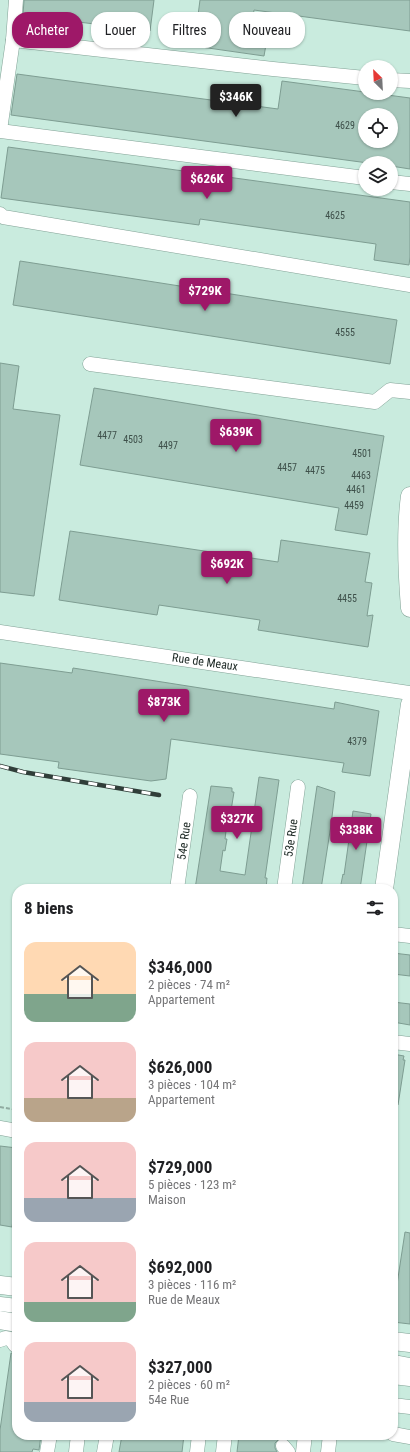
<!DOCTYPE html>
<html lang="fr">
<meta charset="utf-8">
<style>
body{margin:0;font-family:"Roboto Condensed",sans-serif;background:#f2f2f2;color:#202124;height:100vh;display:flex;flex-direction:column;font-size:15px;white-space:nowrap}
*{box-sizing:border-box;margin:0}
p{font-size:13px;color:#757577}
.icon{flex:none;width:22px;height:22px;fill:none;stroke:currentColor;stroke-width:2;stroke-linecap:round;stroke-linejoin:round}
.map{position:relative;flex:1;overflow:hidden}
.panel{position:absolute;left:12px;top:884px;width:386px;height:556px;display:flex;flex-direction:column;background:#fff;border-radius:16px;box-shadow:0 1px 3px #0004}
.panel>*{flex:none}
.guide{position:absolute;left:12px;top:12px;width:386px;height:36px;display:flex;gap:8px}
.needle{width:26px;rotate:336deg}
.buttons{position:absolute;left:358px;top:60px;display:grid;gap:8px}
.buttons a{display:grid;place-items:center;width:40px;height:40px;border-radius:50%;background:#fff;box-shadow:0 1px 3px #0004;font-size:20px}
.price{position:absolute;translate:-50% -34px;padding:0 9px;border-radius:4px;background:#9e1868;color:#fff;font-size:13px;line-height:26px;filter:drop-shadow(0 1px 2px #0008)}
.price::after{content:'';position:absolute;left:50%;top:24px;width:12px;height:9px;margin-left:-6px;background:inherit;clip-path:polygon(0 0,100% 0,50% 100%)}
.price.on{background:#222;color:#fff}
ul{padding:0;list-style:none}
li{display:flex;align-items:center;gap:12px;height:100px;padding:0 12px}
li span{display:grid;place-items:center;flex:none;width:112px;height:80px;border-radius:12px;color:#555}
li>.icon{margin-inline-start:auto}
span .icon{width:48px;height:48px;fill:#fffc;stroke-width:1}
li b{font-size:17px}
h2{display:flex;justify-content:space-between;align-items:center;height:48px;padding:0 12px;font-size:17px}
.pill{padding:0 14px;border-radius:16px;background:#fff;box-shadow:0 1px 3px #0004;font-size:14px;line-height:36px}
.pill.on{background:#9e1868;color:#fff}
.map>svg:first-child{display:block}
</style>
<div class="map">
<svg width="410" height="1452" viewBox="0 0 410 1452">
<rect width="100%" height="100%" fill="#c9ebde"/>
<g fill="#a6c7bb" stroke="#7e9d92" fill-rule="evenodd">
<path d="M24,0H154L150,31L23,15Z"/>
<path d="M200,0H410V31L254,10L250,37L267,39L264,56L194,46Z"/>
<path d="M17,74L278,109L282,81L410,98V169L391,166V163H368L11,115ZM365,115H391V141H365Z"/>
<path d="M8,147L410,202V257L409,265L374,260L376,244L200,219L199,225L1,198Z"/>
<path d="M20,261L397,320L390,364L13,305Z"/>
<path d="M0,363L19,366L13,409L60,415L34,596L0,592Z"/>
<path d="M94,388L384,436L367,535L335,530L339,508L80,465Z"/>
<path d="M70,531L278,562L281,540L370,553L365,582L372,583L367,616L373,615L368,647L258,630L260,620L159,605L157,615L59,600Z"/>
<path d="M0,663L72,673L73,668L334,709L335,702L379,711L370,776L342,772L344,763L171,739L166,779L151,781L58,768L59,762L0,754Z"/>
<path d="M259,777L279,780L265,878H267L266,889H195L211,786L232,788V792H234L229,823H227L225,839H227L225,851L223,850L220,871L245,875Z"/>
<path d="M317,786L335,792L331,825L321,889H302Z"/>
<path d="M353,811L371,814L360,889H340L343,874L344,875Z"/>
<path d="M393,953L410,955V976L393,974Z"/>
<path d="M393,1002L410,1004V1025L393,1022Z"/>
<path d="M393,1054L404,1056L403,1060H405L398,1105H393Z"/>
<path d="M0,1146L17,1148V1190L12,1227L0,1225Z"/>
<path d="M405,1232L410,1233V1324L393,1322V1291H396Z"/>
<path d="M11,1353L17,1354V1435H41L39,1450L33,1449L32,1452H0V1430Z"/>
<path d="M122,1435H184L182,1452H119Z"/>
<path d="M239,1435H279V1439L275,1443V1448L277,1452H237Z"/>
</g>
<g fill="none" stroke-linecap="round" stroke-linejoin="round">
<defs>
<g id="minor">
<path d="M13,40L273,69L365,78"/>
<path d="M391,80L410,81"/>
<path d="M0,130L13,40L16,0"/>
<path d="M0,131L365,178"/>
<path d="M391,182L410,184"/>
<path d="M0,214L3,217L410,285"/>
<path d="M90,364L375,402L390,390L410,392"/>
<path d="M0,632L410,693"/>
<path d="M177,889L190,796"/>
<path d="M284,889L298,787"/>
<path d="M393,934L410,936"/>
<path d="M393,1042L410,1044"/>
<path d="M0,1128L17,1131"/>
<path d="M0,1304L17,1306"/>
<path d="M0,1340L6,1338L11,1339L15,1345H17"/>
<path d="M393,1362L410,1365"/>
<path d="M393,1405L410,1407"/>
<path d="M393,1434L410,1437"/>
<path d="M283,1446L288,1452"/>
<path d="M47,1452L50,1435"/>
<path d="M76,1452L78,1435"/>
<path d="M104,1452L107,1435"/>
<path d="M197,1452L199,1435"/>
<path d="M223,1452L225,1435"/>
<path d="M303,1452L305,1435"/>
<path d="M328,1452L330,1435"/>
</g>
<g id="major">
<path d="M410,496C405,533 407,571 410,608"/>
<path d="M384,889L410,704"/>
<path d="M0,1285L17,1287"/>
<path d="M0,1320L17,1323"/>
<path d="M393,1341L410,1343"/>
<path d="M393,1375L410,1377"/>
</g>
</defs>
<use href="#minor" stroke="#82a296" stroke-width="15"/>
<use href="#major" stroke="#82a296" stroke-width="19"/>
<path stroke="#90aba1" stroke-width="2" stroke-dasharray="4 2" stroke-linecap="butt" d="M0,1107L17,1110"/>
<use href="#minor" stroke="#fff" stroke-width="14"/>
<use href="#major" stroke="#fff" stroke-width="18"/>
<defs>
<path id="rail" d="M0,766L23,772L159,795"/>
</defs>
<use href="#rail" stroke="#303e39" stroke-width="4.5"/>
<use href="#rail" stroke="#fff" stroke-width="3" stroke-dasharray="9" stroke-linecap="butt"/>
</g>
<g text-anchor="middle" stroke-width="3" stroke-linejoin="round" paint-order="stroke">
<g font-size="10" fill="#3e504a">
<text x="345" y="129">4629</text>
<text x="335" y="219">4625</text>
<text x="345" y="336">4555</text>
<text x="107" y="439">4477</text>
<text x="133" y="443">4503</text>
<text x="168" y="449">4497</text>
<text x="362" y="457">4501</text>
<text x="287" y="471">4457</text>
<text x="315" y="474">4475</text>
<text x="361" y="479">4463</text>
<text x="356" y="493">4461</text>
<text x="354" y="509">4459</text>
<text x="347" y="602">4455</text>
<text x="357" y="745">4379</text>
</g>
<g font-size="12" fill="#1c2824" stroke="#fff">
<text transform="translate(205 662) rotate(8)" y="4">Rue de Meaux</text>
<text transform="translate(291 838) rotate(-82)" y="4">53e Rue</text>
<text transform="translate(184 841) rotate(-82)" y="4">54e Rue</text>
</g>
</g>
</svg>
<div class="buttons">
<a><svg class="needle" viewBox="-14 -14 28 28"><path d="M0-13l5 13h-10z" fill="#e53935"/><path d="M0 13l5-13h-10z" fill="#757577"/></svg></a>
<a><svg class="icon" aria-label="locate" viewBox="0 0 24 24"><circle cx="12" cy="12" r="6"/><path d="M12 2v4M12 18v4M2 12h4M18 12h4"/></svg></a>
<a><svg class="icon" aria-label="layers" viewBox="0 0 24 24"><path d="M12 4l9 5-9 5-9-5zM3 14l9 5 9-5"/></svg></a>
</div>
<b class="price on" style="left:236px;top:118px">$346K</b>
<b class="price" style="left:207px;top:200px">$626K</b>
<b class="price" style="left:205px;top:312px">$729K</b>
<b class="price" style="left:236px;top:453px">$639K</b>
<b class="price" style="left:227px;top:585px">$692K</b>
<b class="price" style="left:164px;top:723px">$873K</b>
<b class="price" style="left:237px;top:840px">$327K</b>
<b class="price" style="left:356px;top:851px">$338K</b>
<div class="guide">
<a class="pill on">Acheter</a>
<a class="pill">Louer</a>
<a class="pill">Filtres</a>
<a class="pill">Nouveau</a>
</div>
<section class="panel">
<h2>8 biens<svg class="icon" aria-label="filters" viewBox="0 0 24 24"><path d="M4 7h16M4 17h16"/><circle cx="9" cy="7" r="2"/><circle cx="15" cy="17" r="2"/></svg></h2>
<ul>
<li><span style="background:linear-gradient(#ffd9b3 65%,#7fa58c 0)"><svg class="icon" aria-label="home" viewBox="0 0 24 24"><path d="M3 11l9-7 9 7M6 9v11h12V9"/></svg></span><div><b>$346,000</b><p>2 pièces · 74 m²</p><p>Appartement</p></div></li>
<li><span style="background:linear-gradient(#f6c9c9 70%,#b9a48a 0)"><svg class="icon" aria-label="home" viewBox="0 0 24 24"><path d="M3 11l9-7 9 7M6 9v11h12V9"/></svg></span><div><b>$626,000</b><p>3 pièces · 104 m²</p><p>Appartement</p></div></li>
<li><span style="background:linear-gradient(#f6c9c9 70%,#9aa5b1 0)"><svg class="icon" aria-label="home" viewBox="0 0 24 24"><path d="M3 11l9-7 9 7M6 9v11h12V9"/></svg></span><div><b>$729,000</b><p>5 pièces · 123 m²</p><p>Maison</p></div></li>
<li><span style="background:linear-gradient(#f6c9c9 75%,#7fa58c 0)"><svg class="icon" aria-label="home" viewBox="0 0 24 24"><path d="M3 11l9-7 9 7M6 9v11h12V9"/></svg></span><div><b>$692,000</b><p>3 pièces · 116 m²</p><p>Rue de Meaux</p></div></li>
<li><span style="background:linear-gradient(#f6c9c9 75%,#9aa5b1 0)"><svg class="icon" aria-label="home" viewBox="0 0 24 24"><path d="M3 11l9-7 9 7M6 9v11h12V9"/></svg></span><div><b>$327,000</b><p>2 pièces · 60 m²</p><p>54e Rue</p></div></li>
</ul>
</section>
</div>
